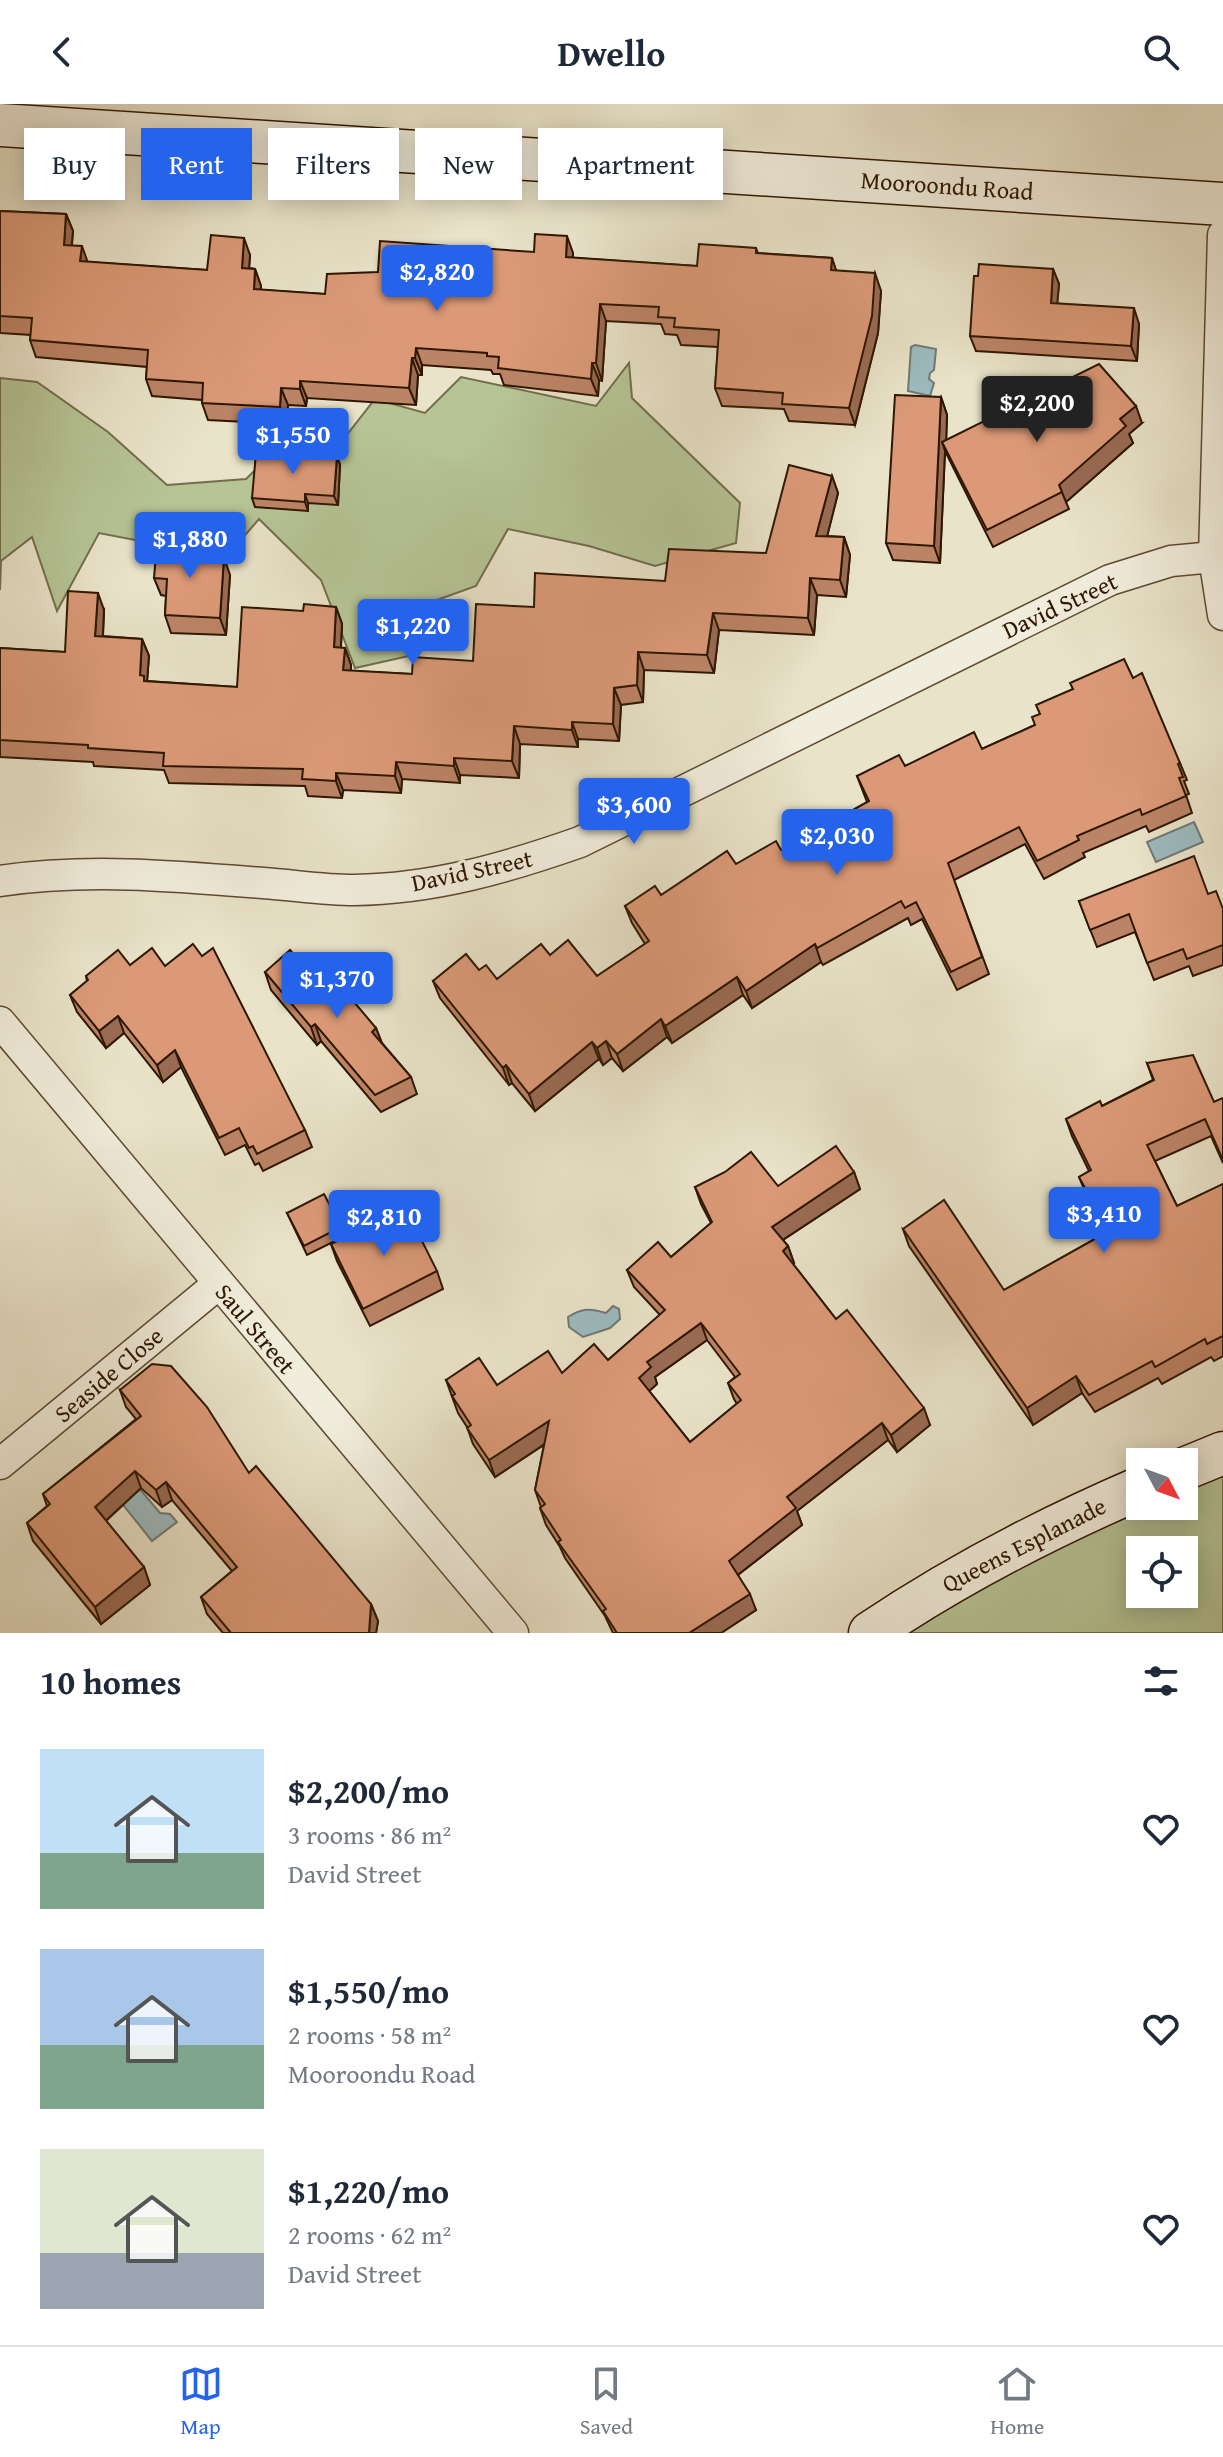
<!DOCTYPE html>
<meta charset="utf-8">
<style>
body{margin:0;font-family:"Gentium Book Plus",serif;background:#f6f6f7;color:#1f2937;height:100vh;display:flex;flex-direction:column;font-size:30px;white-space:nowrap}
*{box-sizing:border-box;margin:0}
p{font-size:26px;color:#747a83}
.icon{flex:none;width:44px;height:44px;fill:none;stroke:currentColor;stroke-width:2;stroke-linecap:round;stroke-linejoin:round}
.map{position:relative;height:1529px;overflow:hidden}
.drawer{display:flex;flex-direction:column;background:#fff;flex:1}
.drawer>*{flex:none}
.banner{position:absolute;left:24px;top:24px;width:800px;height:72px;display:flex;gap:16px}
.needle{width:52px;rotate:131deg}
.tools{position:absolute;left:1126px;top:1344px;display:grid;gap:16px}
.tools a{display:grid;place-items:center;width:72px;height:72px;border-radius:0px;background:#fff;box-shadow:0 4px 20px #0003;font-size:40px}
.price{position:absolute;translate:-50% -68px;padding:0 18px;border-radius:8px;background:#2563eb;color:#fff;font-size:26px;line-height:52px;filter:drop-shadow(0 2px 4px #0008)}
.price::after{content:'';position:absolute;left:50%;top:48px;width:24px;height:18px;margin-left:-12px;background:inherit;clip-path:polygon(0 0,100% 0,50% 100%)}
.price.current{background:#222;color:#fff}
ul{padding:0;list-style:none}
li{display:flex;align-items:center;gap:24px;height:200px;padding:0 40px}
li span{display:grid;place-items:center;flex:none;width:224px;height:160px;border-radius:0px;color:#555}
li>.icon{margin-inline-start:auto}
span .icon{width:96px;height:96px;fill:#fffc;stroke-width:1}
li b{font-size:34px}
h2{display:flex;justify-content:space-between;align-items:center;height:96px;padding:0 40px;font-size:34px}
.chip{padding:0 28px;border-radius:0px;background:#fff;box-shadow:0 4px 20px #0003;font-size:28px;line-height:72px}
.chip.current{background:#2563eb;color:#fff}
header{display:flex;justify-content:space-between;align-items:center;height:104px;padding:0 40px;background:#fff;font-size:36px;font-weight:700}
.dock{display:flex;justify-content:space-around;align-items:center;height:112px;border-top:2px solid #e0e1e3;background:#fff;font-size:22px;color:#747a83}
.dock a{display:grid;justify-items:center;gap:4px}
.dock .current{color:#2563eb}
.map>svg:first-child{display:block}
</style>
<header><svg class="icon" aria-label="back" viewBox="0 0 24 24"><path d="M15 5l-7 7 7 7"/></svg>Dwello<svg class="icon" aria-label="search" viewBox="0 0 24 24"><circle cx="10" cy="10" r="6"/><path d="M15 15l6 6"/></svg></header>
<div class="map">
<svg width="1223" height="1529" viewBox="0 0 1223 1529">
<rect width="100%" height="100%" fill="#e9e3c9"/>
<filter id="stains"><feTurbulence type="fractalNoise" baseFrequency=".0025" numOctaves="4"/><feColorMatrix values="0 0 0 0 .2 0 0 0 0 .09 0 0 0 0 .02 0 0 0 .5 -.17"/></filter>
<radialGradient id="worn" r=".72"><stop offset=".6" stop-color="#630" stop-opacity="0"/><stop offset="1" stop-color="#630" stop-opacity=".3"/></radialGradient>
<g fill="#b6c496" stroke="#726e4c" stroke-width="2" fill-rule="evenodd">
<path d="M629,259L632,294L740,399L736,439L655,462L589,442L508,425L476,482L434,497L409,552L355,564L321,476L259,415L234,444L197,419L156,440L99,429L57,507L32,433L1,457L0,486V274L37,278L108,328L167,381L246,375L290,332L308,362L342,337L375,295L425,309L461,273L596,302Z"/>
<path d="M1223,1349V1529H870L1140,1402H1184V1365ZM1140,1446H1184V1490H1140Z"/>
</g>
<g fill="#9cbbc0" stroke="#707974" stroke-width="2">
<path d="M915,241L936,245L934,266L930,269L929,275L934,279L930,292L908,287L911,243Z"/>
<path d="M1194,718L1203,738L1156,758L1147,738Z"/>
<path d="M613,1202L619,1205L620,1215L610,1224L583,1233L569,1223L568,1213C582,1204 590,1204 606,1209Z"/>
<path d="M138,1383L160,1409L170,1410L177,1418L152,1437L120,1397Z"/>
</g>
<g fill="none" stroke-linecap="round" stroke-linejoin="round">
<defs>
<g id="street">
<path d="M1223,131L1214,453L1223,511"/>
<path d="M0,777C85,764 177,772 263,779C293,781 324,786 354,786C433,785 506,764 580,738L1110,476L1171,457L1214,453"/>
<path d="M0,918L513,1529"/>
<path d="M0,1360L217,1181"/>
</g>
<g id="secondary">
<path d="M0,21L1223,100"/>
<path d="M1184,1365L1223,1349"/>
<path d="M870,1529C956,1471 1045,1425 1140,1384"/>
</g>
</defs>
<use href="#street" stroke="#5d4a33" stroke-width="33"/>
<use href="#secondary" stroke="#2e1701" stroke-width="45"/>
<use href="#street" stroke="#f1eddc" stroke-width="30"/>
<use href="#secondary" stroke="#f1eddc" stroke-width="42"/>
</g>
<g fill="#bc8466" stroke="#2e1701" stroke-width="2" fill-rule="evenodd">
<path d="M0,107L66,110L73,127L72,141L87,158L207,166L250,151L249,164L255,165L261,182V186L325,190L378,168L534,148L573,149V154L697,162L756,144L758,149L832,154L836,167L881,187L878,229L855,321L789,317L784,305L722,302L715,284L718,243L681,241L677,231L665,230L661,220L606,217L602,277L599,276L598,292L504,281L500,270H493L491,266L422,261V271H418L416,301L307,294L306,302L288,301L286,320L208,316L202,299V296L152,292L146,275L147,263L36,253L30,236L31,231L0,229Z"/>
<path d="M1053,165L1059,180L1057,199L1139,220L1137,257L976,247L970,232Z"/>
<path d="M941,293L947,311L946,336L1142,319L1129,330L1133,339L1066,398L1069,405L993,443L945,347L940,459L893,456L886,439Z"/>
<path d="M337,352L340,361L338,401L308,399V407L255,403L252,394Z"/>
<path d="M832,372L838,389L827,432L844,433L850,451L846,493L817,491L814,531L719,526L714,569L644,566L643,598L621,601L619,637L578,635V643L520,640L519,674L460,671V679L402,675L401,689L343,686L342,694L308,692L305,682L169,679L164,666L94,662L93,658L0,653V544L65,548L104,506L103,532L142,535L149,552L147,577L237,583L303,507L336,503L342,520L341,544H345L351,561V567L412,570L473,557L534,503L665,477L766,449Z"/>
<path d="M209,452L230,471L226,531L171,529L165,511L166,492L161,491L154,474Z"/>
<path d="M1133,574L1180,659L1187,676L1184,677L1189,690L1186,691L1192,709L1149,728L1146,722L1083,749L1085,753L1044,775L1025,740L954,776L989,870L957,886L922,815L911,821L908,814L823,861L821,858L752,904L743,891L672,939L667,933L623,967L612,954L603,961L599,955L535,1007L512,979L509,981L440,894L433,877L479,866L497,875L550,851L597,872L645,840L632,819L625,802L661,791L736,760L781,746L867,698L857,672L982,645L1035,621Z"/>
<path d="M1208,790L1223,805V861L1193,872L1189,862L1154,876L1135,828L1097,843L1079,797Z"/>
<path d="M130,861L165,862L305,1026L312,1043L263,1067L259,1059L255,1061L245,1041L225,1051L181,963L163,978L124,929L106,944L77,908L70,891L87,877L86,872Z"/>
<path d="M304,863L376,924L382,939L411,973L417,990L381,1008L321,937L317,941L271,886L265,868Z"/>
<path d="M1147,959L1214,998L1223,994V1059L1211,1032L1155,1057L1177,1102L1223,1080V1252L1214,1257L1211,1253L1162,1280L1158,1274L1095,1308L1082,1289L1033,1321L909,1142L903,1125L1004,1186L1107,1128L1086,1090L1079,1073L1089,1067L1072,1032L1066,1015L1102,1002L1153,976Z"/>
<path d="M854,1068L860,1085L783,1136L788,1142L794,1159L793,1160L836,1215L930,1321L897,1348L888,1336L797,1407L802,1421L738,1471L756,1506L721,1529H613L605,1512L565,1454L560,1443L546,1421L540,1404L541,1403L535,1386L544,1341L495,1373L473,1340L467,1323L458,1309L446,1276L497,1281L562,1269L608,1256L660,1211L634,1183L627,1166L671,1153L711,1119L701,1100L695,1083L778,1082ZM707,1236L735,1273L728,1279L734,1295L737,1300L690,1338L649,1287L657,1280L655,1273Z"/>
<path d="M287,1109L341,1123L345,1132L307,1151Z"/>
<path d="M331,1140L437,1167L443,1185L370,1222L337,1157Z"/>
<path d="M120,1286L249,1369L371,1500L378,1517L376,1529H223L207,1510L201,1493L232,1467L172,1396L162,1403L141,1384L106,1417L144,1463L150,1481L101,1520L33,1437L27,1419L47,1402L43,1390L136,1315L126,1303Z"/>
</g>
<g fill="#996b53" stroke="#2e1701" stroke-width="2">
<path d="M66,110L73,127L70,158L64,141Z"/>
<path d="M567,132L573,149L572,170L566,153Z"/>
<path d="M244,134L250,151L248,181L242,164Z"/>
<path d="M82,142L88,159L80,157Z"/>
<path d="M832,154L838,172L831,166Z"/>
<path d="M255,165L261,182L260,202L254,185Z"/>
<path d="M1053,165L1059,180L1056,214L1051,199Z"/>
<path d="M875,169L881,187L878,229L855,321L849,304Z"/>
<path d="M600,200L606,217L602,277L596,259Z"/>
<path d="M1134,204L1139,220L1137,257L1131,242Z"/>
<path d="M416,244L422,261V271L415,254Z"/>
<path d="M412,254L418,271L416,301L409,284Z"/>
<path d="M592,259L599,276L598,292L591,275Z"/>
<path d="M300,277L307,294L306,302L300,285Z"/>
<path d="M281,284L288,301L286,320L280,303Z"/>
<path d="M941,293L947,311L946,344L942,338L945,347L940,459L934,442Z"/>
<path d="M1136,302L1142,319L1129,330L1133,339L1066,398L1059,381L1120,315Z"/>
<path d="M337,352L340,361L338,401L334,392Z"/>
<path d="M832,372L838,389L823,449L816,432Z"/>
<path d="M305,390L308,399V407L305,398Z"/>
<path d="M844,433L850,451L846,493L840,476Z"/>
<path d="M224,453L230,471L226,531L220,514Z"/>
<path d="M810,474L817,491L814,531L808,514Z"/>
<path d="M98,489L104,506L102,549L95,532Z"/>
<path d="M336,503L342,520L340,560L334,543Z"/>
<path d="M713,509L719,526L714,569L707,551Z"/>
<path d="M142,535L149,552L147,578L151,589L140,571Z"/>
<path d="M345,544L351,561L350,583L343,566Z"/>
<path d="M638,548L644,566L643,598L637,581Z"/>
<path d="M614,584L621,601L619,637L613,620Z"/>
<path d="M572,618L578,635V643L572,626Z"/>
<path d="M514,622L520,640L519,674L512,657Z"/>
<path d="M454,654L460,671V679L454,662Z"/>
<path d="M396,658L402,675L401,689L395,672Z"/>
<path d="M336,669L343,686L342,694L336,677Z"/>
<path d="M815,840L821,858L752,904L746,887Z"/>
<path d="M737,873L743,891L672,939L665,922Z"/>
<path d="M118,912L124,929L106,944L99,927Z"/>
<path d="M661,915L667,933L623,967L617,950Z"/>
<path d="M315,920L321,937L317,941L311,923Z"/>
<path d="M376,924L383,942L372,928Z"/>
<path d="M606,937L612,954L603,961L597,944Z"/>
<path d="M592,938L599,955L535,1007L529,990Z"/>
<path d="M175,946L181,963L163,978L157,961Z"/>
<path d="M506,961L512,979L509,981L503,964Z"/>
<path d="M854,1068L860,1085L778,1139L772,1123Z"/>
<path d="M788,1142L794,1159L789,1163L783,1147Z"/>
<path d="M701,1219L707,1236L655,1273L657,1280L645,1291L639,1274L647,1258Z"/>
<path d="M1076,1272L1082,1289L1033,1321L1027,1304Z"/>
<path d="M924,1304L930,1321L897,1348L891,1331Z"/>
<path d="M549,1317L555,1333L495,1373L489,1356Z"/>
<path d="M882,1319L888,1336L797,1407L802,1421L735,1473L729,1457L787,1393Z"/>
<path d="M135,1367L141,1384L101,1421L95,1403Z"/>
<path d="M166,1378L172,1396L162,1403L156,1386Z"/>
<path d="M144,1463L150,1481L101,1520L95,1503Z"/>
<path d="M750,1490L756,1506L721,1529H689Z"/>
<path d="M371,1500L378,1517L376,1529H369Z"/>
</g>
<g fill="#db9977" stroke="#2e1701" stroke-width="2" fill-rule="evenodd">
<path d="M0,107L66,110L64,141L82,142L80,157L207,166L211,131L244,134L242,164L255,165L254,185L325,190L327,170L378,168L380,137L534,148L535,130L567,132L566,153L697,162L699,140L756,144V149L832,154L831,166L875,169L872,212L849,304L782,300L783,289L715,284L719,226L674,223L675,214L658,213L659,203L600,200L596,259H592L591,275L498,264L499,253L487,252V249L416,244L415,254H412L409,284L300,277V285L281,284L280,303L202,299L203,279L146,275L148,246L30,236L32,214L0,212Z"/>
<path d="M979,160L1053,165L1051,199L1134,204L1131,242L970,232L974,172H978Z"/>
<path d="M1099,260L1136,302L1120,315L1126,322L1059,381L1062,388L987,426L942,338Z"/>
<path d="M895,291L941,293L934,442L886,439Z"/>
<path d="M256,349L337,352L334,392L305,390V398L252,394Z"/>
<path d="M789,361L832,372L816,432L844,433L840,476L810,474L808,514L713,509L707,551L638,548L637,581L614,584L613,620L572,618V626L514,622L512,657L454,654V662L396,658L395,672L336,669V677L302,675L303,665L163,662L164,649L88,644V641L0,636V544L65,548L68,487L98,489L95,532L142,535L140,571L144,572V577L237,583L242,503L303,507L304,500L336,503L334,543L345,544L343,566L412,570L413,553L473,557L476,500L534,503L535,469L665,477L669,445L766,449Z"/>
<path d="M157,438L205,441V452L224,453L220,514L165,511L167,475L154,474Z"/>
<path d="M1124,555L1133,574L1142,569L1180,659L1178,660L1183,673L1179,674L1186,692L1142,711L1140,705L1077,732L1079,736L1037,757L1019,723L948,759L982,853L951,868L916,798L905,804L901,797L817,844L815,840L746,887L737,873L665,922L661,915L617,950L606,937L597,944L592,938L529,990L506,961L503,964L433,877L466,850L479,866L486,861L497,875L541,840L550,851L568,836L597,872L649,837L625,802L655,782L661,791L727,747L736,760L776,737L781,746L869,697L857,672L899,651L905,662L974,628L982,645L1035,621L1032,613L1040,610L1036,601L1073,585L1070,579Z"/>
<path d="M1194,752L1208,790L1216,787L1223,805V841L1187,855L1183,845L1147,859L1129,810L1090,826L1079,797Z"/>
<path d="M193,840L202,852L213,844L305,1026L257,1050L253,1042L249,1044L239,1024L219,1034L175,946L157,961L118,912L99,927L70,891L88,876L86,872L118,846L130,861L152,844L165,862Z"/>
<path d="M290,846L304,863L316,853L376,924L372,928L411,973L375,991L315,920L311,923L265,868Z"/>
<path d="M1193,951L1214,998L1223,994V1056L1205,1015L1147,1041L1177,1102L1223,1080V1232L1207,1240L1205,1235L1155,1263L1152,1257L1089,1291L1076,1272L1027,1304L903,1125L944,1096L1004,1186L1109,1127L1079,1073L1091,1066L1066,1015L1100,997L1102,1002L1154,976L1147,959Z"/>
<path d="M836,1042L854,1068L772,1123L788,1142L783,1147L836,1215L847,1206L924,1304L891,1331L882,1319L787,1393L796,1404L729,1457L750,1490L689,1529H617L603,1507L606,1505L558,1438L561,1436L540,1404L545,1400L535,1386L549,1317L489,1356L467,1324L471,1321L452,1292L455,1290L446,1276L479,1254L497,1281L548,1247L562,1269L594,1240L608,1256L665,1206L627,1166L658,1138L671,1153L712,1118L695,1083L725,1068L751,1048L778,1082ZM701,1219L740,1270L728,1279L741,1296L690,1338L639,1274L651,1263L647,1258Z"/>
<path d="M324,1090L341,1123L304,1142L287,1109Z"/>
<path d="M405,1103L437,1167L363,1205L331,1140Z"/>
<path d="M152,1260L171,1262L207,1303L249,1369L256,1362L371,1500L369,1529H231L201,1493L237,1463L166,1378L156,1386L135,1367L95,1403L144,1463L95,1503L27,1419L50,1400L43,1390L141,1312L120,1286Z"/>
</g>
<g text-anchor="middle" stroke-width="6" stroke-linejoin="round" paint-order="stroke">
<g font-size="24" fill="#2e1701" stroke="#f1eddc">
<text transform="translate(947 82) rotate(4)" y="8">Mooroondu Road</text>
<text transform="translate(1060 502) rotate(-25)" y="8">David Street</text>
<text transform="translate(472 767) rotate(-12)" y="8">David Street</text>
<text transform="translate(255 1225) rotate(50)" y="8">Saul Street</text>
<text transform="translate(109 1271) rotate(-40)" y="8">Seaside Close</text>
<text transform="translate(1024 1441) rotate(-27)" y="8">Queens Esplanade</text>
</g>
</g>
<rect width="100%" height="100%" filter="url(#stains)"/>
<rect width="100%" height="100%" fill="url(#worn)"/>
</svg>
<div class="tools">
<a><svg class="needle" viewBox="-14 -14 28 28"><path d="M0-13l5 13h-10z" fill="#e53935"/><path d="M0 13l5-13h-10z" fill="#747a83"/></svg></a>
<a><svg class="icon" aria-label="locate" viewBox="0 0 24 24"><circle cx="12" cy="12" r="6"/><path d="M12 2v4M12 18v4M2 12h4M18 12h4"/></svg></a>
</div>
<b class="price" style="left:437px;top:209px">$2,820</b>
<b class="price current" style="left:1037px;top:340px">$2,200</b>
<b class="price" style="left:293px;top:372px">$1,550</b>
<b class="price" style="left:190px;top:476px">$1,880</b>
<b class="price" style="left:413px;top:563px">$1,220</b>
<b class="price" style="left:634px;top:742px">$3,600</b>
<b class="price" style="left:837px;top:773px">$2,030</b>
<b class="price" style="left:337px;top:916px">$1,370</b>
<b class="price" style="left:1104px;top:1151px">$3,410</b>
<b class="price" style="left:384px;top:1154px">$2,810</b>
<div class="banner">
<a class="chip">Buy</a>
<a class="chip current">Rent</a>
<a class="chip">Filters</a>
<a class="chip">New</a>
<a class="chip">Apartment</a>
</div>
</div>
<section class="drawer">
<h2>10 homes<svg class="icon" aria-label="filters" viewBox="0 0 24 24"><path d="M4 7h16M4 17h16"/><circle cx="9" cy="7" r="2"/><circle cx="15" cy="17" r="2"/></svg></h2>
<ul>
<li><span style="background:linear-gradient(#bfe0f5 65%,#7fa58c 0)"><svg class="icon" aria-label="home" viewBox="0 0 24 24"><path d="M3 11l9-7 9 7M6 9v11h12V9"/></svg></span><div><b>$2,200/mo</b><p>3 rooms · 86 m²</p><p>David Street</p></div><svg class="icon" aria-label="heart" viewBox="0 0 24 24"><path d="M12 20l-8-8c-3-5 5-10 8-4 3-6 11-1 8 4z"/></svg></li>
<li><span style="background:linear-gradient(#a9c7e8 60%,#7fa58c 0)"><svg class="icon" aria-label="home" viewBox="0 0 24 24"><path d="M3 11l9-7 9 7M6 9v11h12V9"/></svg></span><div><b>$1,550/mo</b><p>2 rooms · 58 m²</p><p>Mooroondu Road</p></div><svg class="icon" aria-label="heart" viewBox="0 0 24 24"><path d="M12 20l-8-8c-3-5 5-10 8-4 3-6 11-1 8 4z"/></svg></li>
<li><span style="background:linear-gradient(#dfe7d0 65%,#9aa5b1 0)"><svg class="icon" aria-label="home" viewBox="0 0 24 24"><path d="M3 11l9-7 9 7M6 9v11h12V9"/></svg></span><div><b>$1,220/mo</b><p>2 rooms · 62 m²</p><p>David Street</p></div><svg class="icon" aria-label="heart" viewBox="0 0 24 24"><path d="M12 20l-8-8c-3-5 5-10 8-4 3-6 11-1 8 4z"/></svg></li>
</ul>
</section>
<nav class="dock">
<a class="current"><svg class="icon" aria-label="map" viewBox="0 0 24 24"><path d="M3 6l6-2 6 2 6-2v14l-6 2-6-2-6 2zM9 4v14M15 6v14"/></svg>Map</a>
<a><svg class="icon" aria-label="saved" viewBox="0 0 24 24"><path d="M7 4h10v16l-5-4-5 4z"/></svg>Saved</a>
<a><svg class="icon" aria-label="home" viewBox="0 0 24 24"><path d="M3 11l9-7 9 7M6 9v11h12V9"/></svg>Home</a>
</nav>
